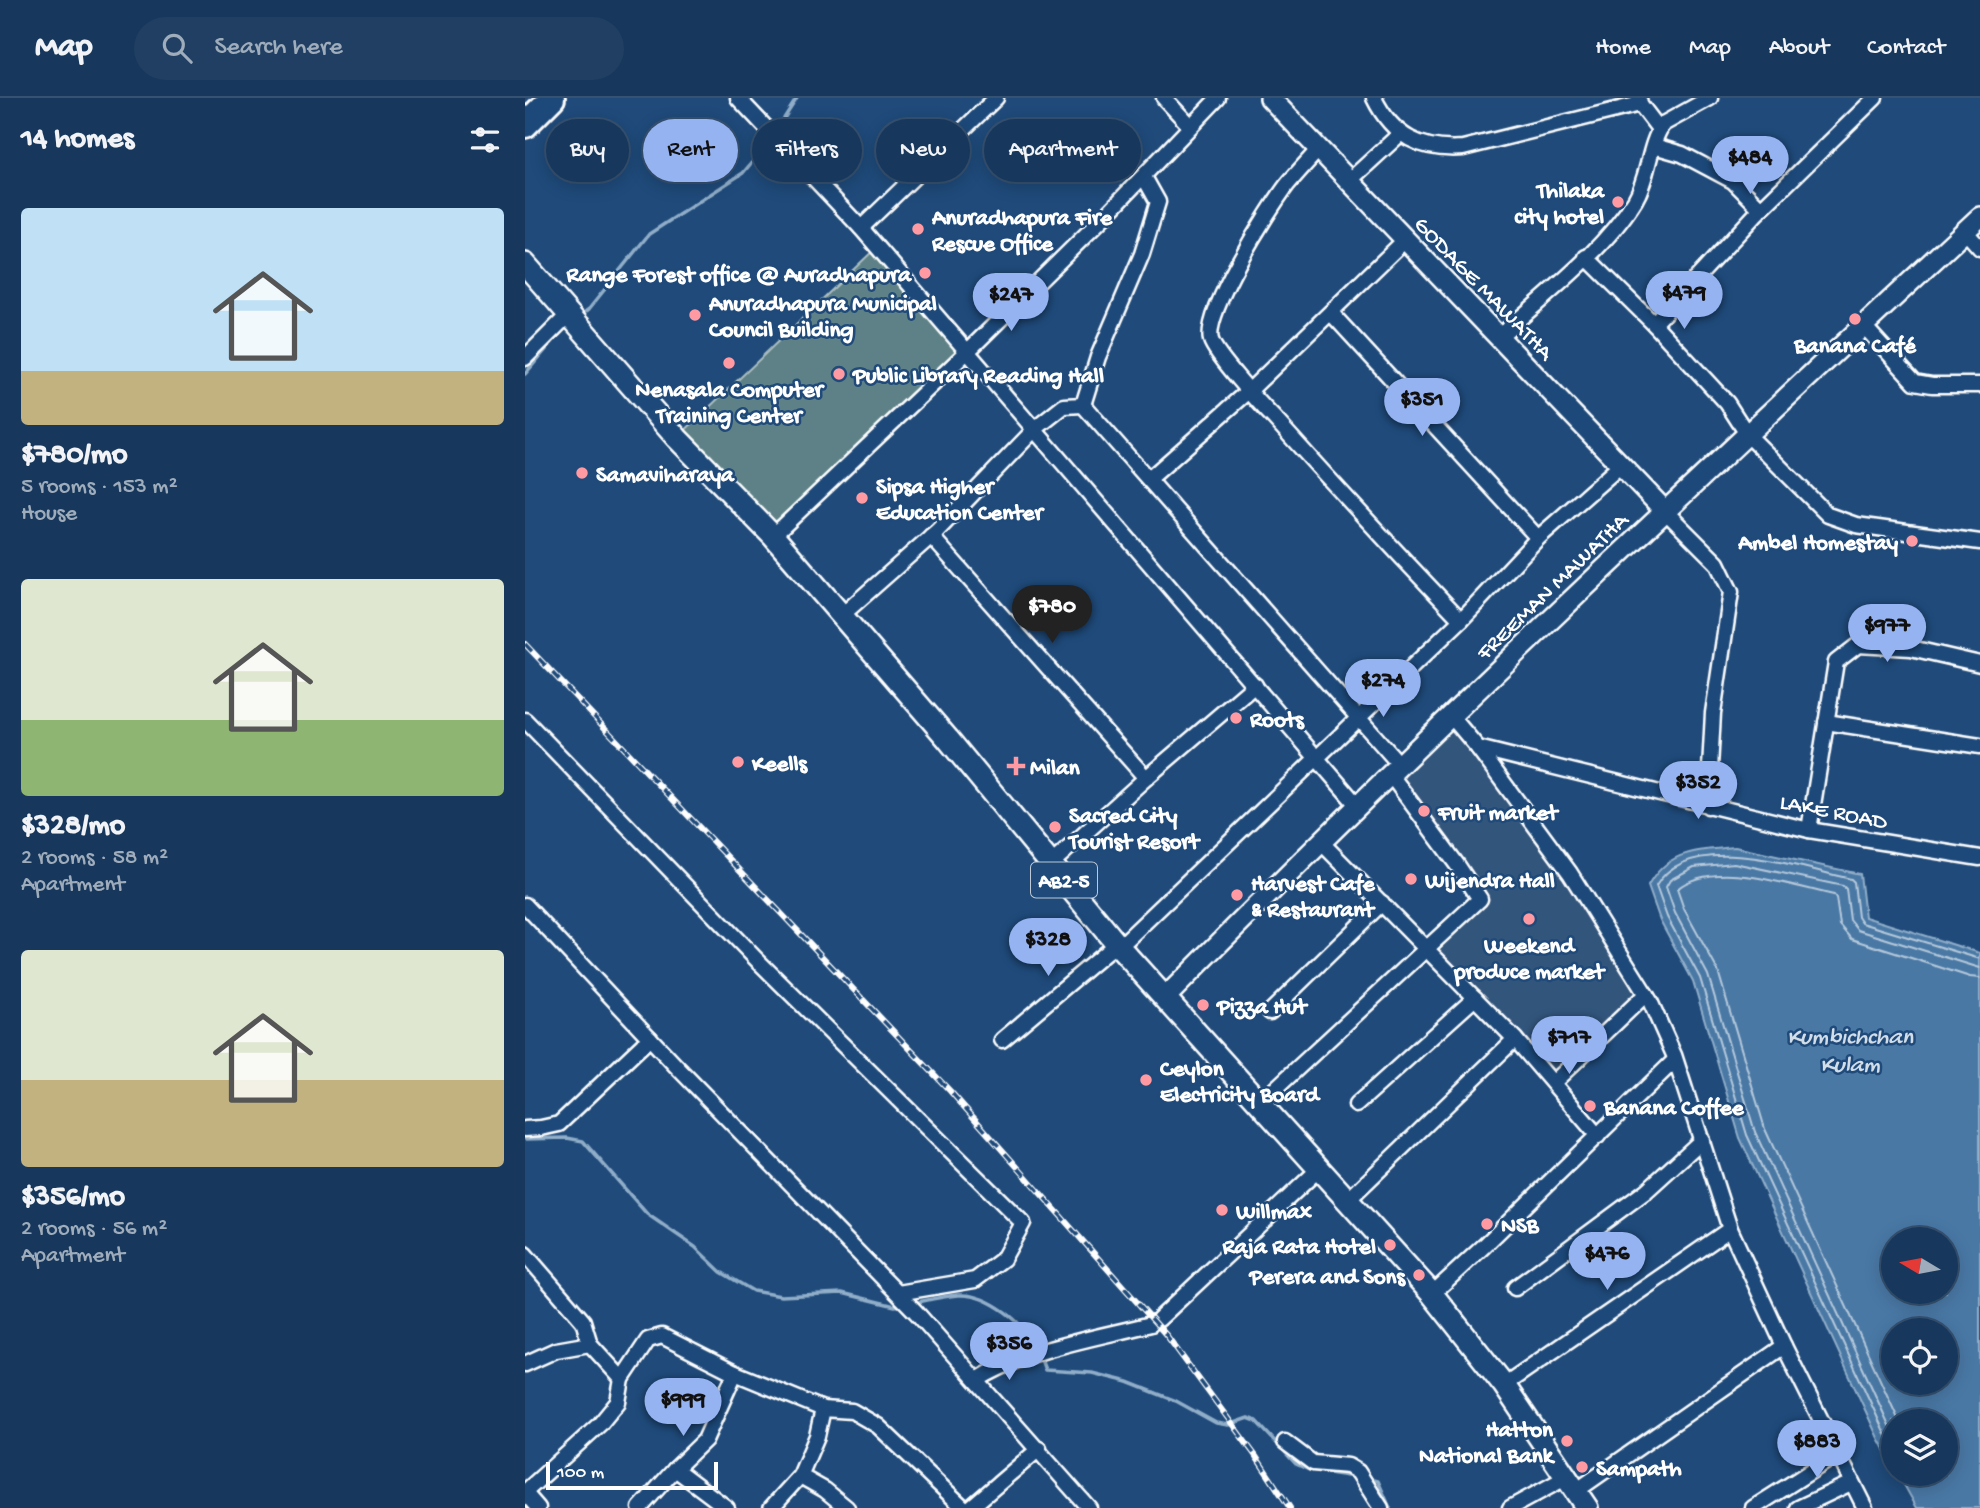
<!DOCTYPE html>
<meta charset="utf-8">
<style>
body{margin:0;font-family:"Gochi Hand",sans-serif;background:#203f62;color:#f1f3f6;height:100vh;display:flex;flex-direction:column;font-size:26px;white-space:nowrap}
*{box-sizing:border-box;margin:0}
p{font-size:23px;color:#9eacbb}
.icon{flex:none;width:38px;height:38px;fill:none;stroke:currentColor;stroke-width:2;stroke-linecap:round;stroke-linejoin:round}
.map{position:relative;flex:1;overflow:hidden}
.drawer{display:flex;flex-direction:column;background:#17385c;width:525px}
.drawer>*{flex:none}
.guide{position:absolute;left:21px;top:21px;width:665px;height:63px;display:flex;gap:14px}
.needle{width:46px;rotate:280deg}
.buttons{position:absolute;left:1356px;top:1129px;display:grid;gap:14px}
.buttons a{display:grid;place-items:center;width:77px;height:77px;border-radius:50%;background:#17385c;box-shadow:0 4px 18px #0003,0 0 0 2px #365272;font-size:35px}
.scale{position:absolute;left:21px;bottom:18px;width:172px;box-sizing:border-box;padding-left:7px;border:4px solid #fff;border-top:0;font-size:19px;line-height:24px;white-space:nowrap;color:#fff;-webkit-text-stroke:5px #1f4a7a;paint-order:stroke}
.price{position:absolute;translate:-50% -60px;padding:0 16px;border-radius:24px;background:#95b2f1;color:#111;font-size:23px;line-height:46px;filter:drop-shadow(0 2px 4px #0008)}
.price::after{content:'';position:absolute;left:50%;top:42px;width:21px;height:16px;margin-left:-10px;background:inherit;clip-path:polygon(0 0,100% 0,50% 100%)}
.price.selected{background:#222;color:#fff}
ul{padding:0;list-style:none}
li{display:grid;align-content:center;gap:14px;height:371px;padding:0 21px}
li span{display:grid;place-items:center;height:217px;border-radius:7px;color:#555}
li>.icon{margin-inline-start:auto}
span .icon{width:126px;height:126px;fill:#fffc;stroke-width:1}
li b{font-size:30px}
h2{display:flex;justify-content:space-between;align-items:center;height:84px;padding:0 21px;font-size:30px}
.chip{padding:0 24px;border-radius:32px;background:#17385c;box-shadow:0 4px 18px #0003,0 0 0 2px #365272;font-size:24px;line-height:63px}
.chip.selected{background:#95b2f1;color:#111}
header{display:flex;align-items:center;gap:42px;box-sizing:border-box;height:98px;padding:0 35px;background:#17385c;border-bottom:2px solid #365272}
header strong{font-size:33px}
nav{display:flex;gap:38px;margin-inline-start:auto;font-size:24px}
.search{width:490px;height:63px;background:#203f62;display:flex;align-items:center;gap:18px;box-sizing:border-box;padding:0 24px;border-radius:38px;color:#9eacbb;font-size:26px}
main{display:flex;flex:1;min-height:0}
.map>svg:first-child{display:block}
</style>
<header>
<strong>Map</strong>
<div class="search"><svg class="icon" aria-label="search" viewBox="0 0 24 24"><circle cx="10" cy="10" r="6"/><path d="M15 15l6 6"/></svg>Search here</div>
<nav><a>Home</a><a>Map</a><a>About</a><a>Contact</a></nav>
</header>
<main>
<section class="drawer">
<h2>14 homes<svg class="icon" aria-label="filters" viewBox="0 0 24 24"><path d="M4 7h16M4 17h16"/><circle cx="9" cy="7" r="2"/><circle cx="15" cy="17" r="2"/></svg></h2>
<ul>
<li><span style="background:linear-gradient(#bfe0f5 75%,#c2b280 0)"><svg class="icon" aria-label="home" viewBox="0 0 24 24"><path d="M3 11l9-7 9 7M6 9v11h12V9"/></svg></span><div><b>$780/mo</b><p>5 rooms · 153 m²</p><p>House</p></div></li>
<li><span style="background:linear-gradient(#dfe7d0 65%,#8fb573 0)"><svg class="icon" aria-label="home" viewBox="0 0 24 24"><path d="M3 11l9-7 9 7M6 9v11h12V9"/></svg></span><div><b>$328/mo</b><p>2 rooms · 58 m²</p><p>Apartment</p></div></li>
<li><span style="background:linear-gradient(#dfe7d0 60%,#c2b280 0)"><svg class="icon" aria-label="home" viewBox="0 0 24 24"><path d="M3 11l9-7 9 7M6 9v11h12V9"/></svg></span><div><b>$356/mo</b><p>2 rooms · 56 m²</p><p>Apartment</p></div></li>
</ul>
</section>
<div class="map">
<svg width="1455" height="1410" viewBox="0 0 1455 1410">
<rect width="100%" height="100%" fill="#1f4a7a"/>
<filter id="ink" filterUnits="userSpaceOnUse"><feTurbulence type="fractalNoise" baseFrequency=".0143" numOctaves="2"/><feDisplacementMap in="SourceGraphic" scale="14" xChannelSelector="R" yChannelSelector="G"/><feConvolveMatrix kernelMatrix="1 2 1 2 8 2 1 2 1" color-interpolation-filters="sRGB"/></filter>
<g filter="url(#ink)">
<path fill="#33547c" d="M926,618L953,650L1121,896L1028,985L901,850L955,801L865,676Z"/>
<path fill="#5d8186" stroke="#aec0c2" stroke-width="2" d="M352,149L443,253L248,438L152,340Z"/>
<path fill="#4878a5" stroke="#91aec9" stroke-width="2" fill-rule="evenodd" d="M1210,749L1335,776L1340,819L1455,855V1410H1392L1373,1376H1421V1323H1368V1368L1353,1340L1215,1040L1168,883L1135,822L1123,788C1144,751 1172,753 1210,749ZM1368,1141H1421V1194H1368ZM1368,1232H1421V1284H1368Z"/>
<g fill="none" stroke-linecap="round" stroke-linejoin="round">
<g stroke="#b6c9db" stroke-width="2">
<path d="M1374,1323L1240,1031L1193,873L1159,811L1152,791C1190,760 1265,788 1309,797L1311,800L1315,827L1327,841L1445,879L1455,880"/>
<path d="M1368,1336L1230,1034L1183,877L1150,815L1141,789L1145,782L1169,769L1209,765L1318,788L1321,791L1325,822L1333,832L1455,870"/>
<path d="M1368,1353L1222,1037L1175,880L1142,819L1131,788C1163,731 1276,770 1326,781L1329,784L1333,819L1337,825L1455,861"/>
</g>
<g stroke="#91aec9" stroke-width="3.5">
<path d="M251,33L272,0"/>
<path d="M56,217L64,211L124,136L218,75L247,40"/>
<path d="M0,276L35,235"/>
<path d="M0,1041L42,1040L58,1043L122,1116L170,1149L196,1174L228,1193L256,1198L317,1195L370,1208L378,1207"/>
<path d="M389,1205C403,1202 419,1198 433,1197C463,1195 501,1225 512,1252"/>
<path d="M515,1259L520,1272L567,1275L603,1284L651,1303L691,1325L703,1327L723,1320L731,1323L771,1366L784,1372L829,1379"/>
<path d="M844,1381L853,1383L865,1410"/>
</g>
<defs>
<g id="street">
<path d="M213,0L336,130L832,707"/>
<path d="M639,0L665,28"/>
<path d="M849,0C868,39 896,53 938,50L1115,6"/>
<path d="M1114,0L1115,6L1134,31"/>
<path d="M1129,48L1157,56L1208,83L1236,111"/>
<path d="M794,51C783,63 772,75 762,87C744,111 678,215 686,242C690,256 736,307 749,320C810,388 873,456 936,522"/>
<path d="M824,83L875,36"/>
<path d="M336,130L471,0"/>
<path d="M1440,133L1455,150"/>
<path d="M1061,159L1129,226L1202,305L1222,336L1303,417L1331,427L1455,444"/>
<path d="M806,215L1013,440"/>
<path d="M1129,226L1231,116L1350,0"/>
<path d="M1338,227L1390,284L1407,287H1455"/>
<path d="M974,239C1019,198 1078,154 1110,102C1124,79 1123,48 1138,26L1185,0"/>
<path d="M0,260L45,215"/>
<path d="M558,307L573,259L617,156L633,104L619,79"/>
<path d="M624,381L724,293L880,142"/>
<path d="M1140,413L1192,465L1206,494L1188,615L1183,708"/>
<path d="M248,438L443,253L578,120L693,0"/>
<path d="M406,438L621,680"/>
<path d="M316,518L412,433L510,331L539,308L558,307L875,667"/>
<path d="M926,618L953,650L1284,732L1455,760"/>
<path d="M0,622L233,863L498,1125L478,1161L450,1182L373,1195"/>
<path d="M1301,624L1455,648"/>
<path d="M953,650L1045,775L1125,903L1149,957L1205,1131L1259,1248L1340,1410"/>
<path d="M1284,732L1311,564L1333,547L1386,550L1455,566"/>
<path d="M795,743L990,941L823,1102"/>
<path d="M526,766L621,680L730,587"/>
<path d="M0,807L151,968L391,1214L564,1410"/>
<path d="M594,849L936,522L1013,440L1096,367"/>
<path d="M745,914L857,805"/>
<path d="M990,941L1073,1038"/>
<path d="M477,942L591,846"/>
<path d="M1028,985L1121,896"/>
<path d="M735,1005L955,801L933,768L865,676"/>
<path d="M831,1007L950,900"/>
<path d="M0,1031L16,1030L34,1026L125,940"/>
<path d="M0,1156L58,1223L65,1246L97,1281L123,1242L137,1238L210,1275L298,1311L327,1313L353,1328L439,1410"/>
<path d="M990,1190L1121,1093L1177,1042"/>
<path d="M907,1196L959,1148L1150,962"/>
<path d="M634,1221L794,1071"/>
<path d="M0,1266L31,1252L65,1246"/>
<path d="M452,1282C504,1250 567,1241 626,1226"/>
<path d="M979,1287L1205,1131"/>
<path d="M760,1344L788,1365L823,1368L833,1374L856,1410"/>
<path d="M150,1371L202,1410"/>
<path d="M275,1378L300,1392L322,1410"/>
<path d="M1051,1393L1259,1248"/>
<path d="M0,1394L75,1326L93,1304L97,1281"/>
<path d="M0,1395L13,1410"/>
<path d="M115,1410L150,1371L180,1342L210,1275"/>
<path d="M246,1410L275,1378L292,1338L298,1311"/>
<path d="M445,1410L514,1351"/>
<path d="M985,1410L1042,1379"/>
<path d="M1228,1410L1313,1356"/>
<path d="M1273,1410L1326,1385"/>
</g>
<g id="secondary">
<path d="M745,0L1140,413"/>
<path d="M640,900C904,632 1180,375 1455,119"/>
</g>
<path id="primary" d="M0,166L152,340L248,438L423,641L594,849L907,1196L979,1287L1062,1410"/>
<path id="highway" d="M0,27L27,0"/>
</defs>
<use href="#street" stroke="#fff" stroke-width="19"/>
<use href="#secondary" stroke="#fff" stroke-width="24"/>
<use href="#primary" stroke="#fff" stroke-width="26"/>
<use href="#highway" stroke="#fff" stroke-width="30"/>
<use href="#street" stroke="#1f4a7a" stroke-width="14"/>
<use href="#secondary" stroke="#1f4a7a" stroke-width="19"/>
<use href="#primary" stroke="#1f4a7a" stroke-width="21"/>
<use href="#highway" stroke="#1f4a7a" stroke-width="24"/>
<defs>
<path id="rail" d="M0,546L425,993L642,1238L730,1357L765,1410"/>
</defs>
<use href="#rail" stroke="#fff" stroke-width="6"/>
<use href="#rail" stroke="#1f4a7a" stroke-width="3.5" stroke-dasharray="10" stroke-linecap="butt"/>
</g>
</g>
<g fill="#ff9aa2" stroke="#1f4a7a" stroke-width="2.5">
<circle cx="1093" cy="104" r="7"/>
<circle cx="393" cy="131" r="7"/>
<circle cx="400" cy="175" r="7"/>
<circle cx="170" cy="217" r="7"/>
<circle cx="1330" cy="221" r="7"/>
<circle cx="204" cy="265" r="7"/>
<circle cx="314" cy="276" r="7"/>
<circle cx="57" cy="375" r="7"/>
<circle cx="337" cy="400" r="7"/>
<circle cx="1387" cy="443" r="7"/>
<circle cx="711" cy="620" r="7"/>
<circle cx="213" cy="664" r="7"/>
<path d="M487.5 657.5h7v7h7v7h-7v7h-7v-7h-7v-7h7z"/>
<circle cx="899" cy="713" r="7"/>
<circle cx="530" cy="729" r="7"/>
<circle cx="886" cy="781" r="7"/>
<circle cx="712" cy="797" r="7"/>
<circle cx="1004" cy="821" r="7"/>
<circle cx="678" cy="907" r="7"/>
<circle cx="621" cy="982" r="7"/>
<circle cx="1065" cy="1008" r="7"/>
<circle cx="697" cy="1112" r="7"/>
<circle cx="962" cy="1126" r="7"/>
<circle cx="865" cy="1147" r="7"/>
<circle cx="894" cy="1177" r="7"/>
<circle cx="1042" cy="1343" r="7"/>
<circle cx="1057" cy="1369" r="7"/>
</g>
<g text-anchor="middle" stroke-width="5" stroke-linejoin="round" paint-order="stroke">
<rect fill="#1f4a7a" stroke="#bcc9d7" stroke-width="2" x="506" y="764.5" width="66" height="35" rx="5"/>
<g font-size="21" font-weight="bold" fill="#fff">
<text x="539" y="789">AB2-5</text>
</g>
<g font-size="23" font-weight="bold" fill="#fff" stroke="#1f4a7a" text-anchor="start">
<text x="1079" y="99" text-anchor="end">Thilaka<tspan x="1079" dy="26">city hotel</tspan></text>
<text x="407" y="126">Anuradhapura Fire<tspan x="407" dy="26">Rescue Office</tspan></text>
<text x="386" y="183" text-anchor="end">Range Forest office @ Auradhapura</text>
<text x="184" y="212">Anuradhapura Municipal<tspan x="184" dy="26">Council Building</tspan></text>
<text x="1330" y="254" text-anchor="middle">Banana Café</text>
<text x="328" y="284">Public Library Reading Hall</text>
<text x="204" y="298" text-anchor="middle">Nenasala Computer<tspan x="204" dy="26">Training Center</tspan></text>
<text x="71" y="383">Samaviharaya</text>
<text x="351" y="395">Sipsa Higher<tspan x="351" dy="26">Education Center</tspan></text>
<text x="1373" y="451" text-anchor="end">Ambel Homestay</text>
<text x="725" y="628">Roots</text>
<text x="227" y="672">Keells</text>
<text x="505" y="676">Milan</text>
<text x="913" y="721">Fruit market</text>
<text x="544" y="724">Sacred City<tspan x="544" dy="26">Tourist Resort</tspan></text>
<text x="900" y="789">Wijendra Hall</text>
<text x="726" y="792">Harvest Cafe<tspan x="726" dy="26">&amp; Restaurant</tspan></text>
<text x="1004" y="854" text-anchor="middle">Weekend<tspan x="1004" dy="26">produce market</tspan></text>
<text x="692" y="915">Pizza Hut</text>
<text x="635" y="977">Ceylon<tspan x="635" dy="26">Electricity Board</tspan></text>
<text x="1079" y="1016">Banana Coffee</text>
<text x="711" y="1120">Willmax</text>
<text x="976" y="1134">NSB</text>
<text x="851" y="1155" text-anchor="end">Raja Rata Hotel</text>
<text x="880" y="1185" text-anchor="end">Perera and Sons</text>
<text x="1028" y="1338" text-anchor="end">Hatton<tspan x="1028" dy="26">National Bank</tspan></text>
<text x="1071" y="1377">Sampath</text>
</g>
<g font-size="23" fill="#fff" stroke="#1f4a7a">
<text transform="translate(960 189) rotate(46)" y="8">GODAGE MAWATHA</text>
<text transform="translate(1026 487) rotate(-44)" y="8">FREEMAN MAWATHA</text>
<text transform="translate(1309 712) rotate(11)" y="8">LAKE ROAD</text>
</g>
<g font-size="24" font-style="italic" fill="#d1dde8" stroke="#1f4a7a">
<text x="1325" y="945">Kumbichchan<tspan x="1325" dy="28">Kulam</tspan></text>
</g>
</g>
</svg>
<div class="buttons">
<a><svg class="needle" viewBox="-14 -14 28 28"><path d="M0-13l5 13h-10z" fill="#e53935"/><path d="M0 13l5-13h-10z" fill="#9eacbb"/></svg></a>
<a><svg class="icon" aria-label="locate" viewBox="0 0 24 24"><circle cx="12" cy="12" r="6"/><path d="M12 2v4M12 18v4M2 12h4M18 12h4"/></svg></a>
<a><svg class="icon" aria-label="layers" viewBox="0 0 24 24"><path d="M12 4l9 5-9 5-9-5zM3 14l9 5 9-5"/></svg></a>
</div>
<div class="scale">100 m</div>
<b class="price" style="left:1225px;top:98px">$484</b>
<b class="price" style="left:1159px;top:233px">$479</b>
<b class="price" style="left:486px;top:235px">$247</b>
<b class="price" style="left:897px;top:340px">$351</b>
<b class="price selected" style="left:527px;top:547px">$780</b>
<b class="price" style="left:1362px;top:566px">$977</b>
<b class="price" style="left:858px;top:621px">$274</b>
<b class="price" style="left:1173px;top:723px">$352</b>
<b class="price" style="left:523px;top:880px">$328</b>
<b class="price" style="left:1044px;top:978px">$717</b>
<b class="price" style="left:1082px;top:1194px">$476</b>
<b class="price" style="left:484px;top:1284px">$356</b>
<b class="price" style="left:158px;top:1340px">$999</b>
<b class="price" style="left:1292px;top:1382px">$883</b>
<div class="guide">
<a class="chip">Buy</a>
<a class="chip selected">Rent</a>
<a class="chip">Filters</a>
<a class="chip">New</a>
<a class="chip">Apartment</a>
</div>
</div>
</main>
